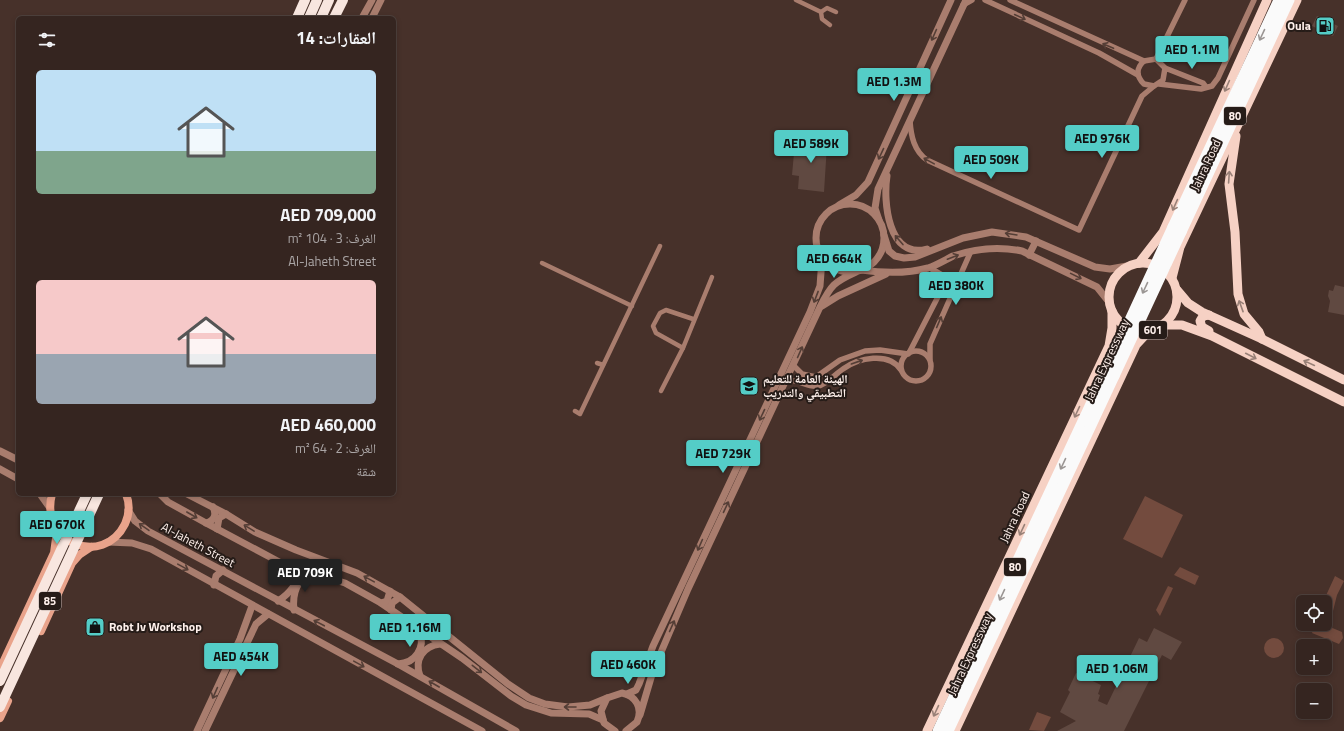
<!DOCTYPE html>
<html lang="ar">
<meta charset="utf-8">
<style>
body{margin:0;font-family:"Titillium Web","Noto Naskh Arabic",sans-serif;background:#3d2d29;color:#f1f3f6;direction:rtl;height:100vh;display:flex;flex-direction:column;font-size:15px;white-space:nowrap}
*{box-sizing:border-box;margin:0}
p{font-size:13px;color:#aaa5a5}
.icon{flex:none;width:22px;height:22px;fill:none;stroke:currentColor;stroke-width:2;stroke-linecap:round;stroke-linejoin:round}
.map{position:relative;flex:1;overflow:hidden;direction:ltr}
.drawer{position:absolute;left:16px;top:16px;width:380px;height:480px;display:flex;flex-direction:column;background:#352520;border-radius:6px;box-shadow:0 2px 6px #0003,0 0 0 1px #4f423e;direction:rtl}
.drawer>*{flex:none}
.tools{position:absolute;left:1296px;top:595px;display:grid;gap:8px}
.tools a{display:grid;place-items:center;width:36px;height:36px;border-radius:6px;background:#352520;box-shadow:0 2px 6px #0003,0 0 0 1px #4f423e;font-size:20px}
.price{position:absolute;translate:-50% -34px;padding:0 9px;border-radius:4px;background:#54cdc7;color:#111;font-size:13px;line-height:26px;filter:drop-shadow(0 1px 2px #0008)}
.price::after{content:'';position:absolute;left:50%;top:24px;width:12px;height:9px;margin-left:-6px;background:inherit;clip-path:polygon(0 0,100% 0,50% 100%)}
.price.on{background:#222;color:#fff}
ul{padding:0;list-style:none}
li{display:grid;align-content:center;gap:8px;height:212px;padding:0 20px}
li span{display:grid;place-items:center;height:124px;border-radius:6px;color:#555}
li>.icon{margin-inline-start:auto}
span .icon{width:72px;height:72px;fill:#fffc;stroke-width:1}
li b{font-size:17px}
h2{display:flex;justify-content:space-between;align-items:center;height:48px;padding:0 20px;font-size:17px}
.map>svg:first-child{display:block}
</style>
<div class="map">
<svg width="1344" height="731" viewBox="0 0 1344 731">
<rect width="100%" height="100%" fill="#47312a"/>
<g fill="#734b3e">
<path d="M1145,496L1183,515L1162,558L1123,539Z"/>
<path d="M1180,567L1199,576L1195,585L1174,575Z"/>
<path d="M1335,576L1344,581L1337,595L1333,611L1325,610V602H1323Z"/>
<path d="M1168,586L1173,588L1160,616L1156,610Z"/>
<path d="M1315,626L1323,631L1330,627L1342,632L1343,638L1339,644L1312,633Z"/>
<circle cx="1274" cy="648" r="10"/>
<path d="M1037,712L1051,717L1044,731L1029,730Z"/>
</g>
<g fill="#604941">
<path d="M1317,16L1338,26L1333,36L1312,26Z"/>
<path d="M811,133L822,135L821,144L827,145L824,192L798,189L799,176L792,175L795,142L810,144Z"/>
<path d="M1335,285L1344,287V315L1328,312L1330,301L1328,296L1329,290L1333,291Z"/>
<path d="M1154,628L1182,642L1171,660L1162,655L1124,731H1057L1076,721L1060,712L1070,692L1068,690L1076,673L1101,685L1098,694L1100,695L1098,701L1107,705L1139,638L1147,642Z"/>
</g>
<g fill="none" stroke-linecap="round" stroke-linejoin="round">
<g stroke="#a97d6e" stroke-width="4.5">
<path d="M796,0L821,12"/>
<path d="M830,25L822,19L821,12L827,8L836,12"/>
<path d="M542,263L632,306"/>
<path d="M683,348L656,333L653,326L660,313L666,310L693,319"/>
<path d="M597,363L603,365"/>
<path d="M661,391L683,348L712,277"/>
<path d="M575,411L580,414L660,246"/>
</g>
<g stroke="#a97d6e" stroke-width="5.5">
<path d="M985,0L1099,53L1138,75"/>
<path d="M1010,0L1144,61"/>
<path d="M963,5L972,0"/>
<path d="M1156,59L1185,0"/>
<path d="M1165,68L1163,80L1154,86L1144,84C1136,76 1136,68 1144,61L1156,59L1165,68L1203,83L1206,87"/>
<path d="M1159,84L1201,89L1212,86L1218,78L1254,0"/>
<path d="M910,121C911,136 914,151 927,160L1079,230L1142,96L1154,86"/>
<circle cx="916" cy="366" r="15"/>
<path d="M909,353L943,287L942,275L930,268"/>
<path d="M930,359V344L971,251"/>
<path d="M794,366L802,374L816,377L840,360L865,351L880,350L908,354"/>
<path d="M785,382C797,377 806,388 818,386C828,384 835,374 843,369C858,358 889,351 901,370"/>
</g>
<g stroke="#a97d6e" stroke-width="7">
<path d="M362,18L372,0"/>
<path d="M372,18L381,0"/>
<path d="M887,176C883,201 888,260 927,249"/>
<circle cx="850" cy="238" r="34"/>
<path d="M839,205L856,195L868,182L951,0"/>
<path d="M879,220L875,208L878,189L966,0"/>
<path d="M884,235L889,251L895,256L904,258L915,257L963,238L992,232L1026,237L1095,267L1110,269L1127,266"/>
<path d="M1029,255L1036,241"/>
<path d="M861,270C883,273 906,274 928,268C937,265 945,260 953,256C977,248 998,246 1022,251L1097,287L1109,302"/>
<path d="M822,306L838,296L886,274"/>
<path d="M0,451L18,460"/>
<path d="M0,469L18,479"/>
<path d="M40,494L50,508"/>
<path d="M160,494L168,502L206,523L283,564L345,583L381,603L462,658L511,696L526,705L551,713L589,714L603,720"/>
<path d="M187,494L226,514L255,532L296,550L357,573L400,597L508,684L529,698L545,704L568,707L590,705L607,698"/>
<path d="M128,510L135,521L148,531L398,664L516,731"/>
<path d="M206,523C214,521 217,515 213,507"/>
<path d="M217,529L219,518L226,514"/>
<path d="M108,542L132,543L151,549L482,731"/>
<path d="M214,585L216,576L223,570"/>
<path d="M278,601C288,595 301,581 298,569"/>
<path d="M381,603L387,601L390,591"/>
<path d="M294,610C292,594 297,578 313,573"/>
<path d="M391,610L392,603L400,597"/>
<path d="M398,664C416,663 425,648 420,631"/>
<path d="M420,676C414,660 423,646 440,644"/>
<path d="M627,694L636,690L639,684L653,646L810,312L820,286L822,259"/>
<path d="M640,715L653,671L688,589L820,307C831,285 834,282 856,272"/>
<path d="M197,731L240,639L252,606"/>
<path d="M205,731L256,624L268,614"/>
<path d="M615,731L604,723L601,711L607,698L622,693C636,696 643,708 637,722L626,731"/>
</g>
<g stroke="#e9a38b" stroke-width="8">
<path d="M52,494C39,543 103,568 125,524C129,515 130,504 126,494"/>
<path d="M41,631L72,563L79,555L91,547"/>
<path d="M0,669L54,553L57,531"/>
<path d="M0,718L8,701"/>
</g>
<g stroke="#f6d1c4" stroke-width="9">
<path d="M1236,136L1229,184L1235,232L1238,294L1244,314L1259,332L1262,339"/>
<circle cx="1143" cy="297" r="34"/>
<path d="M1139,263L1163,232L1267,0"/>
<path d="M1172,278L1180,247L1297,0"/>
<path d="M1177,290L1188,303L1202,312L1262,339L1344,380"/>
<path d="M1163,325H1182L1212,336L1344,402"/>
<path d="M1209,331L1202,327L1200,321L1203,316L1209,315"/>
<path d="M927,731L1109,346L1112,328V311"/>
<path d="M955,731L1136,345L1149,331"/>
</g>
<g stroke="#f8e6df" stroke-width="10">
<path d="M297,18L305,0"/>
<path d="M309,18L317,0"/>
<path d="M321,18L329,0"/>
<path d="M334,18L343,0"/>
</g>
<g stroke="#fafafa" stroke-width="11">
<path d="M1173,227L1279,0"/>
<path d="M1181,232L1289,0"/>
<path d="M938,731L1106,372"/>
<path d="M948,731L1114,376"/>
</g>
<g stroke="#f8e6df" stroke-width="10">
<path d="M0,681L87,494"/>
<path d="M0,707L99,494"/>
</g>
<g stroke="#fafafa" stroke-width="11">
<path d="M1106,372L1173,227"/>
<path d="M1114,376L1181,232"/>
</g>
</g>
<defs><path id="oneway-shaft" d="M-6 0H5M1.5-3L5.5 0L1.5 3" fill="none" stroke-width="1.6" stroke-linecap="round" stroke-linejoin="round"/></defs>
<g stroke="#543e36">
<use href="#oneway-shaft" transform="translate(1020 17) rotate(25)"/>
<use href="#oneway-shaft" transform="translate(934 35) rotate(114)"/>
<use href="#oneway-shaft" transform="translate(1108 46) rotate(-157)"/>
<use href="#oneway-shaft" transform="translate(881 154) rotate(115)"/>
<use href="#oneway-shaft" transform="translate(929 161) rotate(-151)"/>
<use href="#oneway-shaft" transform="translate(1011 234) rotate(-171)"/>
<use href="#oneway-shaft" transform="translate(899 240) rotate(-131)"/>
<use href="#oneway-shaft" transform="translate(953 257) rotate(-21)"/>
<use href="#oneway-shaft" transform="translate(1076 276) rotate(26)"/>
<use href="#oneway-shaft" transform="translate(816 297) rotate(111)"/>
<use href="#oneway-shaft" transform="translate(939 322) rotate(-67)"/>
<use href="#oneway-shaft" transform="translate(800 352) rotate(-66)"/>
<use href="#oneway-shaft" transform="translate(857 362) rotate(-19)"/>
<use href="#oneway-shaft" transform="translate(762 415) rotate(115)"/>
<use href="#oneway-shaft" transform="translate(726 507) rotate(-65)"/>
<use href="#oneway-shaft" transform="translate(192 515) rotate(30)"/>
<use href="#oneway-shaft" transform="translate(144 527) rotate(-145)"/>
<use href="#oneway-shaft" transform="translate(249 528) rotate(-149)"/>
<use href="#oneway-shaft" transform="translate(700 545) rotate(114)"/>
<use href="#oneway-shaft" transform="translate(183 567) rotate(29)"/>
<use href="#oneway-shaft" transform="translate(369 579) rotate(-151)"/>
<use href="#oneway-shaft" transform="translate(319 623) rotate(-152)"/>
<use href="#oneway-shaft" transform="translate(672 626) rotate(-66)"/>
<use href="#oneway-shaft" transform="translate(359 664) rotate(29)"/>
<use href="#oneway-shaft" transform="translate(477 669) rotate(38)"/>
<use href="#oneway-shaft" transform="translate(434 684) rotate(-150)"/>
<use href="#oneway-shaft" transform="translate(215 693) rotate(114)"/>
<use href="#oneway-shaft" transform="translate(570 707) rotate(180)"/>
</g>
<g stroke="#9b9694">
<use href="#oneway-shaft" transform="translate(1262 35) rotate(115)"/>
<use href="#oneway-shaft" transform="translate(1145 288) rotate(115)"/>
<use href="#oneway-shaft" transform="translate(1063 464) rotate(115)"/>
<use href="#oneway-shaft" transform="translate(1002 595) rotate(115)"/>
</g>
<g stroke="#988077">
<use href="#oneway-shaft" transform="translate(1227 86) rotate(114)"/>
<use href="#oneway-shaft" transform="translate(1229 177) rotate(-86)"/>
<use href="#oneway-shaft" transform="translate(1175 205) rotate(114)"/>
<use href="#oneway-shaft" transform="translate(1241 306) rotate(-110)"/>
<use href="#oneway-shaft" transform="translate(1251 356) rotate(27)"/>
<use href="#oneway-shaft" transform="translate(1309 363) rotate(-155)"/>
<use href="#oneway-shaft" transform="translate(1077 412) rotate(115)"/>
<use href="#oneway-shaft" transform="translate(1022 530) rotate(115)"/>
<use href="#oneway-shaft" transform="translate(936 711) rotate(115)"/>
</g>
<defs>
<symbol id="fuel-square" viewBox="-11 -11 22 22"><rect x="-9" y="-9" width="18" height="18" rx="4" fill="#54cdc7" stroke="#261c18"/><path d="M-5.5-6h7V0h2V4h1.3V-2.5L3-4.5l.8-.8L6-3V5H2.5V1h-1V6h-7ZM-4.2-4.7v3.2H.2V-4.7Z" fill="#111"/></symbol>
<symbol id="university-square" viewBox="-11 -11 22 22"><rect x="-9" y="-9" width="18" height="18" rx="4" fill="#54cdc7" stroke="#261c18"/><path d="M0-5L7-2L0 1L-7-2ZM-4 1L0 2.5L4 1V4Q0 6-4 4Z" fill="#111"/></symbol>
<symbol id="shop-square" viewBox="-11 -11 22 22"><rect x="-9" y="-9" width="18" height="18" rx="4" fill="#54cdc7" stroke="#261c18"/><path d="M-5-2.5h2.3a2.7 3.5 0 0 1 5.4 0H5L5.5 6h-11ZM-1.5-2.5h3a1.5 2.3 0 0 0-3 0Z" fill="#111"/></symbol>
</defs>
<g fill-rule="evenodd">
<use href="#fuel-square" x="1314" y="15" width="22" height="22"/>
<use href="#university-square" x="738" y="375" width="22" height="22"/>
<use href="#shop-square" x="84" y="616" width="22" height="22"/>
</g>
<g text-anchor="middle" stroke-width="4" stroke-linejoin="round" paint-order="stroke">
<g fill="#261c18" stroke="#bdb0ac" stroke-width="1">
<rect x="1224" y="107" width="22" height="18" rx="3"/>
<rect x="1139" y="321" width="28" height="18" rx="3"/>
<rect x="1004" y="558" width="22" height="18" rx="3"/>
<rect x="39" y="592" width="22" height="18" rx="3"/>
</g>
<g font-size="11" font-weight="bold" fill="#fef0eb">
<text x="1235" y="120">80</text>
<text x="1153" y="334">601</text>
<text x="1015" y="571">80</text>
<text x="50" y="605">85</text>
</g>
<g font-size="12" font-weight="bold" fill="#fef0eb" stroke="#261c18" text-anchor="start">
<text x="1311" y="30" text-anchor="end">Oula</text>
<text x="763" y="383">الهيئة العامة للتعليم<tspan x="763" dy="14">التطبيقي والتدريب</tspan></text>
<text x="109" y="631">Robt Jv Workshop</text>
</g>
<g font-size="12" fill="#fef0eb" stroke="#261c18">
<text transform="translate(1206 165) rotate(-65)" y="4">Jahra Road</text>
<text transform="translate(1107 360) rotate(-65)" y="4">Jahra Expressway</text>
<text transform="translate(1015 517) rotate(-65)" y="4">Jahra Road</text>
<text transform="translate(198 545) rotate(28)" y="4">Al-Jaheth Street</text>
<text transform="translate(970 654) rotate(-65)" y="4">Jahra Expressway</text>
</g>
</g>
</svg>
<div class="tools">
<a><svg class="icon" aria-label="locate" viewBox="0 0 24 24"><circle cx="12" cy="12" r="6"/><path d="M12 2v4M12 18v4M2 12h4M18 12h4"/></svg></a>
<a>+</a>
<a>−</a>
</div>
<b class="price" style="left:1192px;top:70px">AED 1.1M</b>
<b class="price" style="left:894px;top:102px">AED 1.3M</b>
<b class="price" style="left:1102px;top:159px">AED 976K</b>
<b class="price" style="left:811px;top:164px">AED 589K</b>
<b class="price" style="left:991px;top:180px">AED 509K</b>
<b class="price" style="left:834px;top:279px">AED 664K</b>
<b class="price" style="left:956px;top:306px">AED 380K</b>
<b class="price" style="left:723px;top:474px">AED 729K</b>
<b class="price" style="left:57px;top:545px">AED 670K</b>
<b class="price on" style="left:305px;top:593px">AED 709K</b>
<b class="price" style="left:410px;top:648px">AED 1.16M</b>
<b class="price" style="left:241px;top:677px">AED 454K</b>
<b class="price" style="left:628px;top:685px">AED 460K</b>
<b class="price" style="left:1117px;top:689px">AED 1.06M</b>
<section class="drawer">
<h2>العقارات: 14<svg class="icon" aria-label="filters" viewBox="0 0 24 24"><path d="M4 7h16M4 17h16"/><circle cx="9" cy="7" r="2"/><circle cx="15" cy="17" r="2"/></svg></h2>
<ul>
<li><span style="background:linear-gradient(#bfe0f5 65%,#7fa58c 0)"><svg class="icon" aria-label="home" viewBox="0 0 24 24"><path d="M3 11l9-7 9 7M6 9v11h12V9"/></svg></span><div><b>AED 709,000</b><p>الغرف: 3 · 104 m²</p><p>Al-Jaheth Street</p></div></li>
<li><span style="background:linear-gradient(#f6c9c9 60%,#9aa5b1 0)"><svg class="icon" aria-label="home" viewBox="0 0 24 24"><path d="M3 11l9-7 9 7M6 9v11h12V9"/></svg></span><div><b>AED 460,000</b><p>الغرف: 2 · 64 m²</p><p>شقة</p></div></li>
</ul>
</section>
</div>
